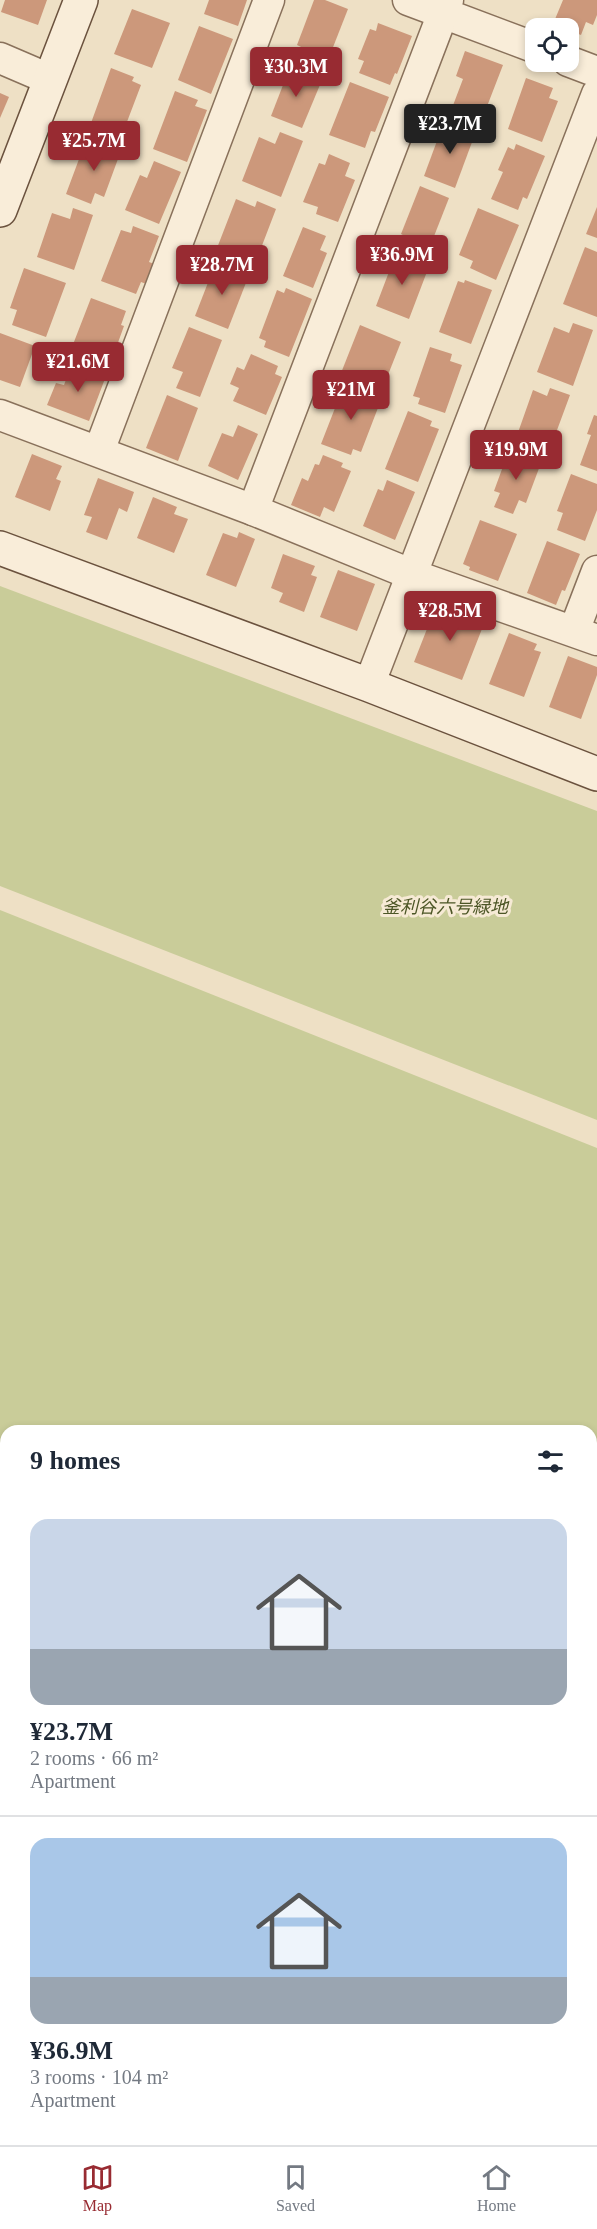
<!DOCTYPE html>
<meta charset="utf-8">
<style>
body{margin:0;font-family:"Times New Roman","Noto Sans JP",serif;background:#f6f6f7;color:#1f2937;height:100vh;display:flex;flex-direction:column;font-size:22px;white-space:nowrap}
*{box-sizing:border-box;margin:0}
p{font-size:20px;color:#747a83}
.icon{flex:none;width:33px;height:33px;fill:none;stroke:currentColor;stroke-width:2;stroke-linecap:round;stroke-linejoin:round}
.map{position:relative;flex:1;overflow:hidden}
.drawer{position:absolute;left:0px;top:1425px;width:597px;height:720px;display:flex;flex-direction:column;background:#fff;border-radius:18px 18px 0 0;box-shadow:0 3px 9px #0003}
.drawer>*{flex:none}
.controls{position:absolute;left:525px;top:18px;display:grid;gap:12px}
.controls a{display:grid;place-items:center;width:54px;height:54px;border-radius:12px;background:#fff;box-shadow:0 3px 9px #0003;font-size:30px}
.price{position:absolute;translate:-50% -51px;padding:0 14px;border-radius:6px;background:#982b32;color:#fff;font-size:20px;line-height:39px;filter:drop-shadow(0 2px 3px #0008)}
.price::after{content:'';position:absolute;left:50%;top:36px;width:18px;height:14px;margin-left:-9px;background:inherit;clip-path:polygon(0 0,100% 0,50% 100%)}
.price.active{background:#222;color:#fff}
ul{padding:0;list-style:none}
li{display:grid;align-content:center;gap:12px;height:318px;padding:0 30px}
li+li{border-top:2px solid #e0e1e3}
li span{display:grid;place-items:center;height:186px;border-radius:18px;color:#555}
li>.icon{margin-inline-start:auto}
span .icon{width:108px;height:108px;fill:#fffc;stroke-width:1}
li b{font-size:26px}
h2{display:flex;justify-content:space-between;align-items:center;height:72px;padding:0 30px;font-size:26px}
.tab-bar{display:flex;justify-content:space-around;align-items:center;height:84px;border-top:2px solid #e0e1e3;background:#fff;font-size:16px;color:#747a83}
.tab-bar a{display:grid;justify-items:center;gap:3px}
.tab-bar .active{color:#982b32}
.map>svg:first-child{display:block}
</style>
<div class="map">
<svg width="597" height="2145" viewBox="0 0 597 2145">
<rect width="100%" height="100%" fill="#eee0c5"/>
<g fill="#c9cc99">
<path d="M0,586L597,811V1120L0,886Z"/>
<path d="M0,910L597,1148V2042L591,2046V1431H6V2139H191L179,2145H0Z"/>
<path d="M384,2139H506L502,2145H384Z"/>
</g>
<g fill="#cc987b">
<path d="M5,0H47L38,25L1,12Z"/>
<path d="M209,0H247L238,26L204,14Z"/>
<path d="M314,0H325L348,9L328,60L297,45Z"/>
<path d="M563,0H597V15L593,25L586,22L581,35L553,24Z"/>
<path d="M132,9L170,23L152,68L114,54Z"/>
<path d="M378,23L412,36L397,74L395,73L390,85L359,73L364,61L358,59L370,29L376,31Z"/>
<path d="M199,26L233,39L211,94L178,80Z"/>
<path d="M465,51L503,65L486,109L473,104L469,115L452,108L463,79L456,76Z"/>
<path d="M290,67L322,80L302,128L271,116Z"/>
<path d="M111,68L134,77L132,81L141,85L122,135L91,123Z"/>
<path d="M526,78L553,88L549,98L558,101L542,142L508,129Z"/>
<path d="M350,82L389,97L375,132L371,131L365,148L329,135Z"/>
<path d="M175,91L198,100L195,106L207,110L187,162L153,149Z"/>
<path d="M0,93L9,97L0,118Z"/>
<path d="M444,122L475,134L455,188L424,176Z"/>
<path d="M280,132L303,141L281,197L242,181L259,137L275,144Z"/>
<path d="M104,141L122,148L104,197L95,193L91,204L66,194L85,143L101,149Z"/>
<path d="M516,144L545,156L527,199L523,197L518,210L491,199L503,172L498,170L508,147L514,150Z"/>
<path d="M329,154L350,163L345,176L355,180L338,222L316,214L318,207L303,202L319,163L325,165Z"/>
<path d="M154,161L181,172L159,224L125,210L140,175L147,178Z"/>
<path d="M420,186L449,198L429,249L401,234Z"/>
<path d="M236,199L255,207L257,201L276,209L258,256L252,254L249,261L217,248Z"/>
<path d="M597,207V238L586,234Z"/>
<path d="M73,208L93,215L74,270L37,257L52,213L70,219Z"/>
<path d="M478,208L519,225L496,280L470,268L473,261L459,255Z"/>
<path d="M133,226L159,236L149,262L157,265L149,285L141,282L136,294L101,281L121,230L131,233Z"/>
<path d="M303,227L326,236L320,250L327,253L313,288L283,276Z"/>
<path d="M585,247L597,252V317L563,304Z"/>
<path d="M407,253L417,257L415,264L428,269L409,319L376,306L395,256L405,260Z"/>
<path d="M216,262L249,275L228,329L195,316Z"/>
<path d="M24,268L66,283L46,337L12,325L17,310L10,308Z"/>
<path d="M465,280L492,290L471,344L439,332L458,281L464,283Z"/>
<path d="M286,288L312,299L289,357L264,347L266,341L259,338L277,290L284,293Z"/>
<path d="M91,298L126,311L121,325L124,326L111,362L72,347Z"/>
<path d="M573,323L593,330L573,386L537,372L554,327L569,333Z"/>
<path d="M360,325L401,342L382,390L341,373Z"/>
<path d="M189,327L222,340L200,397L176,388L183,372L172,368Z"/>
<path d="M0,333L35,346L20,387L0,380Z"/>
<path d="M430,347L452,354L450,361L462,365L445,413L418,404L420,398L413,396Z"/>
<path d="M251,354L278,366L275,374L282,377L266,415L233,401L239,388L230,384L237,367L244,370Z"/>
<path d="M83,367L106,376L89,421L47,405L56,383L64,385L70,369L81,373Z"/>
<path d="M344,385L381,400L361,452L353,449L351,455L321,444Z"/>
<path d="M550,388L570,395L553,441L545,438L540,451L515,441L533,390L547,396Z"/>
<path d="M167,395L198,408L178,461L146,448Z"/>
<path d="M408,411L432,421L430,426L439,429L418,482L385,469Z"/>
<path d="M594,415L597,416V471L580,465L591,435L587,434Z"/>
<path d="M238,425L258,434L238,480L208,466L222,433L233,437Z"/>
<path d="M509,450L541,463L526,503L519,500L513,514L494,507L500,493L494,491Z"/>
<path d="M32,454L62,466L56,479L61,481L50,511L15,497Z"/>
<path d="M323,455L343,463L341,467L351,471L334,512L324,507L320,517L291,505L302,478L308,481L315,464L319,465Z"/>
<path d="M571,474L597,484V510L585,541L557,530L563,513L557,511Z"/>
<path d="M98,478L134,492L127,512L119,508L107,540L86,532L92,517L84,515Z"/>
<path d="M387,480L415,492L395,540L363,526L378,489L383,491Z"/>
<path d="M153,497L177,507L174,514L188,519L174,553L137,538Z"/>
<path d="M480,520L517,534L498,581L469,570L470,567L463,564Z"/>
<path d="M239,532L255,539L236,587L206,575L223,533L237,538Z"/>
<path d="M547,541L580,554L565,591L562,590L556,605L527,593Z"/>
<path d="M283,554L315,566L311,575L317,577L304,612L279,602L283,593L271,588Z"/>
<path d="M338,570L375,584L357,631L320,617Z"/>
<path d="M436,606L471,619L475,611L487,616L462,680L414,662Z"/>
<path d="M509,633L537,644L534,650L541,652L524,697L489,684Z"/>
<path d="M568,656L597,667V675L581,719L549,707Z"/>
<path d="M0,1582L6,1585V1731L0,1728Z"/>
<path d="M6,1795V1940L0,1938V1810Z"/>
<path d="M591,1821L597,1823V1975H591Z"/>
</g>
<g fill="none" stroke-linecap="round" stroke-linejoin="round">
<defs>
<g id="lane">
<path d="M0,1489L6,1492"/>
<path d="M591,1718L597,1721"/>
</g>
<g id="street">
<path d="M408,0L536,48"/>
<path d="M0,58L49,79"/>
<path d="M568,61L597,72"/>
<path d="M0,415L253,510L413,575L597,640"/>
<path d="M99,451L269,0"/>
<path d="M253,510L448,0"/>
<path d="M574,631L597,571"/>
<path d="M369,685L597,94"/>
<path d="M579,2139L583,2145"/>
</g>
<g id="secondary">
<path d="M0,210L81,0"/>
<path d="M0,548L369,685L597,774"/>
<path d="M591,2116L597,2112"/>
<path d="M557,2145L564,2139"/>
</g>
</defs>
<use href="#lane" stroke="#89715b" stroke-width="18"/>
<use href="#street" stroke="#89715b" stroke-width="33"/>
<use href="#secondary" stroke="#6b523e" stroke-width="36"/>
<use href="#lane" stroke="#f9edd9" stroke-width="15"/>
<use href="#street" stroke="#f9edd9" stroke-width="30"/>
<use href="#secondary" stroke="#f9edd9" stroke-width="33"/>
</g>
<g text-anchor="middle" stroke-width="6" stroke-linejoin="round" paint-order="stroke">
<g font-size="18" font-style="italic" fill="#4c5626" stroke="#f6ead5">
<text x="445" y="913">釜利谷六号緑地</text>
</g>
</g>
</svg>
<div class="controls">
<a><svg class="icon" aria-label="locate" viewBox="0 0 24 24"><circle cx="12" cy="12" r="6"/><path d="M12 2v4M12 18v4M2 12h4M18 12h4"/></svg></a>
</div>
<b class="price" style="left:296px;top:98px">¥30.3M</b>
<b class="price active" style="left:450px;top:155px">¥23.7M</b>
<b class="price" style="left:94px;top:172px">¥25.7M</b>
<b class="price" style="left:402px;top:286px">¥36.9M</b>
<b class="price" style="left:222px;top:296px">¥28.7M</b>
<b class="price" style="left:78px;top:393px">¥21.6M</b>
<b class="price" style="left:351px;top:421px">¥21M</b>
<b class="price" style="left:516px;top:481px">¥19.9M</b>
<b class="price" style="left:450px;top:642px">¥28.5M</b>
<section class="drawer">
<h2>9 homes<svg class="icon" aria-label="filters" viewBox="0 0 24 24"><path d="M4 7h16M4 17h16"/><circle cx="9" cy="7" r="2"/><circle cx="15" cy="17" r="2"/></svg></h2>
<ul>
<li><span style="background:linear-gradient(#c9d6e8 70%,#9aa5b1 0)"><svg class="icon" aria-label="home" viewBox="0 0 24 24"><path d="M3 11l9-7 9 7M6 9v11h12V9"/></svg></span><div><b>¥23.7M</b><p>2 rooms · 66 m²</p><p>Apartment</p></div></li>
<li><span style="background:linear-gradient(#a9c7e8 75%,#9aa5b1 0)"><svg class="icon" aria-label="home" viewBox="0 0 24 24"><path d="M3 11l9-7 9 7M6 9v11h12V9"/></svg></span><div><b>¥36.9M</b><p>3 rooms · 104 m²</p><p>Apartment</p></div></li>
</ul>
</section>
</div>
<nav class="tab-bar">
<a class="active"><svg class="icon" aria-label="map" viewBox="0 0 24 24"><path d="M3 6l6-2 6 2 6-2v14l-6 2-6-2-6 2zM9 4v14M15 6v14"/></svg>Map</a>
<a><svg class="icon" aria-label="saved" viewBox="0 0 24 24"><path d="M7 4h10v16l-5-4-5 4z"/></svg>Saved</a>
<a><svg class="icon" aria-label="home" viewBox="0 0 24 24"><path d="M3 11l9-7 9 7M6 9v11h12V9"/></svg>Home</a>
</nav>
